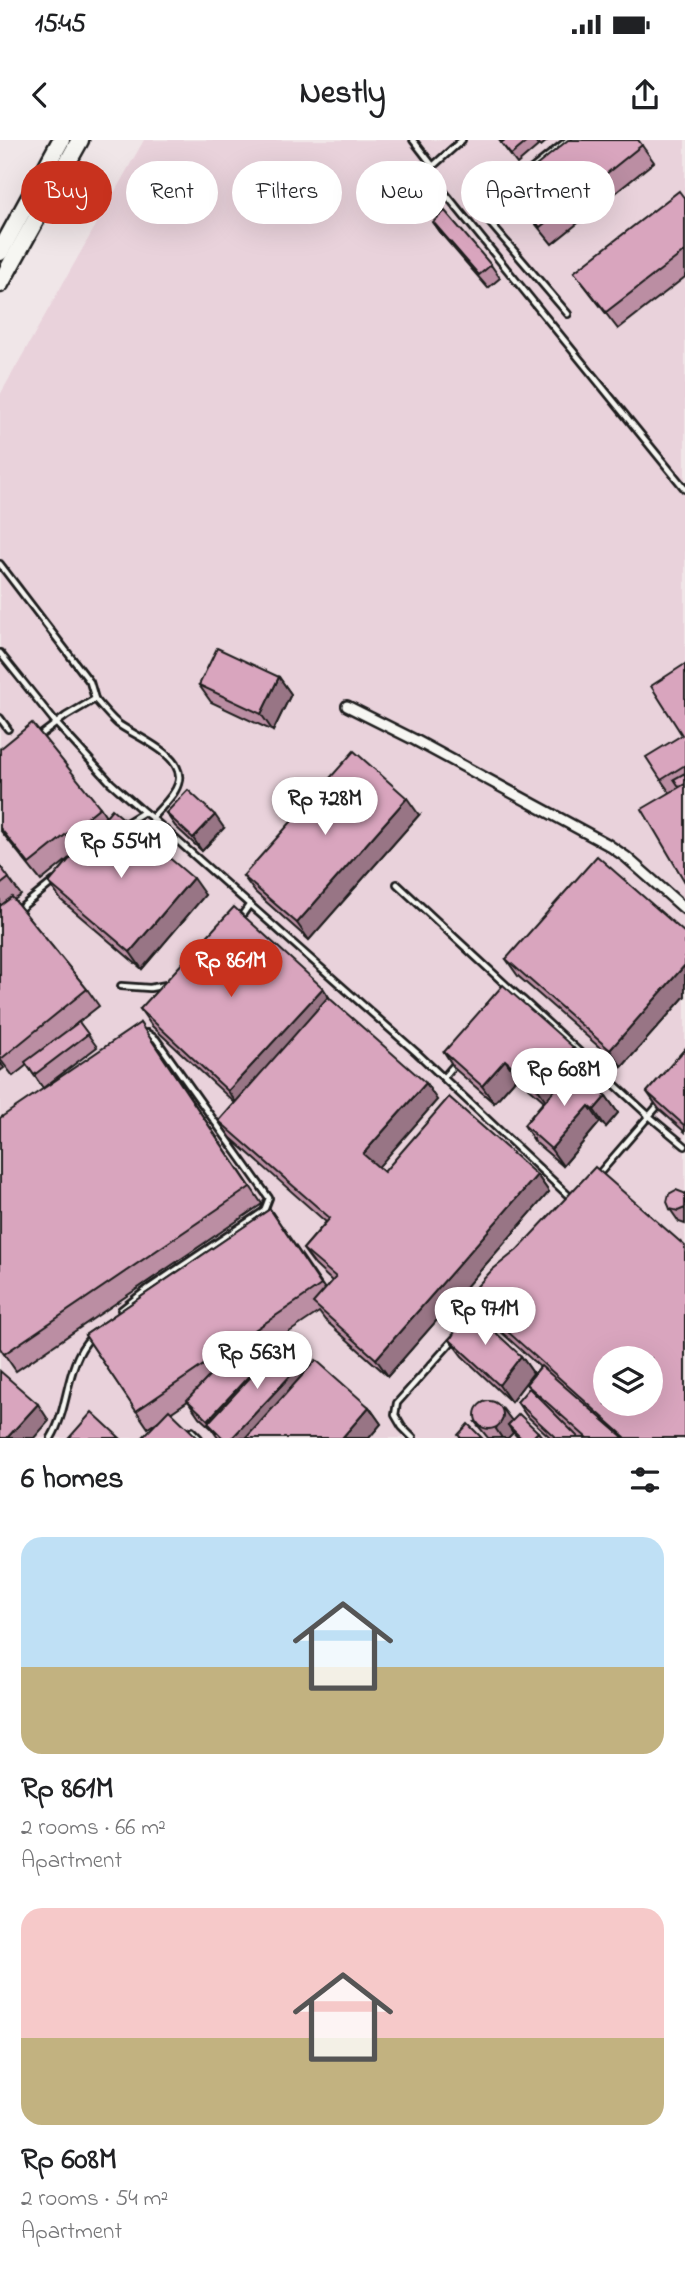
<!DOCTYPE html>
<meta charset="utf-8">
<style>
body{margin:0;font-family:"Indie Flower",sans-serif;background:#f6f6f6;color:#202124;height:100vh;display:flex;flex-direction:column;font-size:26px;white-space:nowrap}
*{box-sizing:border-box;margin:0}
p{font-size:23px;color:#757577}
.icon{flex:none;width:38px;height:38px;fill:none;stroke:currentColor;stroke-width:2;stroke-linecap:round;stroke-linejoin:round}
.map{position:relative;height:1298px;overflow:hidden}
.details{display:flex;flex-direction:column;background:#fff;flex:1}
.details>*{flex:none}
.guide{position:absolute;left:21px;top:21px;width:644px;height:63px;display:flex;gap:14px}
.controls{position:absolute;left:593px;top:1206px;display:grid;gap:14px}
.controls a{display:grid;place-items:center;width:70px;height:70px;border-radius:50%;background:#fff;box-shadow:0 7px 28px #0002;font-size:35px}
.price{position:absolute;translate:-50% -60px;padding:0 16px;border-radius:24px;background:#fff;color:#222;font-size:23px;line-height:46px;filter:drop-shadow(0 2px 4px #0008)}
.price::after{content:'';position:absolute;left:50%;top:42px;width:21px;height:16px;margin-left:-10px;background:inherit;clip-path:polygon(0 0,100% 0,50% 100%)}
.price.current{background:#c8321e;color:#fff}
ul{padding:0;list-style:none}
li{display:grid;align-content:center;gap:14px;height:371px;padding:0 21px}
li span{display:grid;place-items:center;height:217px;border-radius:21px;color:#555}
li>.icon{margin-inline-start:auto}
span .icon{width:126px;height:126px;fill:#fffc;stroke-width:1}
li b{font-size:30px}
h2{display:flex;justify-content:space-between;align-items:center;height:84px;padding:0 21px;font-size:30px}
.tag{padding:0 24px;border-radius:32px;background:#fff;box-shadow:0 7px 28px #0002;font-size:24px;line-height:63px}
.tag.current{background:#c8321e;color:#fff}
.status{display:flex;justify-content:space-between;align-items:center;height:49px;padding:0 35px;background:#fff;direction:ltr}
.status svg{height:19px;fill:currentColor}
header{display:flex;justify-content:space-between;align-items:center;height:91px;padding:0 21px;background:#fff;font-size:32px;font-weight:800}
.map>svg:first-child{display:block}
</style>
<div class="status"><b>15:45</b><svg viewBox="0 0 49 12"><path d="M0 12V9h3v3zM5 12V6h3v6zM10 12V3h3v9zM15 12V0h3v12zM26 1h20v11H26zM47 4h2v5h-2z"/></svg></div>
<header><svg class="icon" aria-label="back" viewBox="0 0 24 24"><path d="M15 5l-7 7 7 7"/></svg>Nestly<svg class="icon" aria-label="share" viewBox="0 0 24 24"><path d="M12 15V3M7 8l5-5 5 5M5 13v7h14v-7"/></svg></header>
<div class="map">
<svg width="685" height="1298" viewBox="0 0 685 1298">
<rect width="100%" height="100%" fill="#f0e6e8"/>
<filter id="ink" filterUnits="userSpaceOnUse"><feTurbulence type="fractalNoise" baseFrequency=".0143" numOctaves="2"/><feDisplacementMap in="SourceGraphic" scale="14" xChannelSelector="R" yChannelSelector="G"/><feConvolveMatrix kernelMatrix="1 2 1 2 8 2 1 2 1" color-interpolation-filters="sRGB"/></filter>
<g filter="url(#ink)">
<path fill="#e9d2db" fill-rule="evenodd" d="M144,0H685V1298H0V255ZM606,1218H651V1264H606Z"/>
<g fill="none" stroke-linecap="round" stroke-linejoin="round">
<defs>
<g id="service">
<path d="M413,0L433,26"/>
<path d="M462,0L433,26L432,37L685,349"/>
<path d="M568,0L491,62L483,71L485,77L568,174"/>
<path d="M0,424L90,542L95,559"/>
<path d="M0,513L56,583L111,643L144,672"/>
<path d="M0,578L8,589"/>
<path d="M38,597L66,576L95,559C102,567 109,576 117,583C133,596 188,615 178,644C174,657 160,668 152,678"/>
<path d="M123,685L144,672L152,678L417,913L571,1058"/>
<path d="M397,744L518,856"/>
<path d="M17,771L54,741"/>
<path d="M240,778L250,764"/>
<path d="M121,846L150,848L166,845"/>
<path d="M514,859L518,856L523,860L649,976L598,1035"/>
<path d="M444,937L456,923"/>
<path d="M661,962L649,976L685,1006"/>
<path d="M121,1170L149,1148L264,1071L269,1058L156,899L147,893L141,894"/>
<path d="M192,1291L199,1298"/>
<path d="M51,1298C70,1267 65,1224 91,1197"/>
<path d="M413,1298L402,1287L395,1275L397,1263L455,1198"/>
</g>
<path id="minor" d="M347,566L415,600L607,704L626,717L685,769"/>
<g id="motorway">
<path d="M0,112L61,0"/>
<path d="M0,144L80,0"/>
</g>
</defs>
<use href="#service" stroke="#1c1c1c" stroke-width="10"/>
<use href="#minor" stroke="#1c1c1c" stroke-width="14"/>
<use href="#motorway" stroke="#1c1c1c" stroke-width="21"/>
<use href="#service" stroke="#f6f6f2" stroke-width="4.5"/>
<use href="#minor" stroke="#f6f6f2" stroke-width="9"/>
<use href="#motorway" stroke="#f6f6f2" stroke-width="16"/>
</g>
<g fill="#bb8ea3" stroke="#1c1c1c" stroke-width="2">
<path d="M499,0H534L538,6L517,24Z"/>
<path d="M536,0H548L541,6Z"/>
<path d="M638,0L654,22L552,104L520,65L509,48Z"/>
<path d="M685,59V137L618,189L574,132Z"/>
<path d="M433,82L491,125L500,138L488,148L442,95Z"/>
<path d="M685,524V742L670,653L661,640L682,595Z"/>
<path d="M279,537L291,554L273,591L211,562L199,545Z"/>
<path d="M0,609L100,667L106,676L205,755L142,829L61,760L49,743L73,715L41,741L0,690Z"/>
<path d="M166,673L224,688L202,711L175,686Z"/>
<path d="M419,675L309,800L255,752L243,736Z"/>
<path d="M0,726L21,755L14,760L87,849L99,866L76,884L79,882L97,907L43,948L27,925L13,936L0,919Z"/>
<path d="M685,793V856L622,927L518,836L506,819Z"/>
<path d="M323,848L331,860L437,960L378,1027L384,1032L537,1035L549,1052L388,1236L325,1180L319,1172L249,1219L259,1228L311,1226L369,1267L381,1284L369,1298H218L211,1288L199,1277L188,1261L148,1288L85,1195L270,1069L325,1149L332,1141L315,1125L303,1109L326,1082L231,998L219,981L235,963L152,886L140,869Z"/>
<path d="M140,883L262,1064L16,1231L0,1208Z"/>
<path d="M573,907L585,924L578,932L606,956L618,973L606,987L600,982L563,1026L535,1002L524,985L544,961L517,937L494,963L455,929L444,912Z"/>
<path d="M685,909V992L659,969L647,952Z"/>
<path d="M0,922L4,928L0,931Z"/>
<path d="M685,1054V1084L679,1082L670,1069Z"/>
<path d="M468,1156L685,1298H551L526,1275L517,1262L531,1250L526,1244L540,1227L480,1173Z"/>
<path d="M450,1200L521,1216L533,1233L511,1262L462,1216Z"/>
<path d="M512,1281L543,1298H518L513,1292L508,1298H488L475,1282Z"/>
</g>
<g fill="#987485" stroke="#1c1c1c" stroke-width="2">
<path d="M279,537L291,554L273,591L261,574Z"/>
<path d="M407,658L419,675L309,800L297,783Z"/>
<path d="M215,675L224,688L202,711L193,698Z"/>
<path d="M193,738L205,755L142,829L130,812Z"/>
<path d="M685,825V856L622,927L610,910Z"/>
<path d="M323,848L334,865L240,968L228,951Z"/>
<path d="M573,907L585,924L549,965L537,948Z"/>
<path d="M505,920L517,937L494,963L482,946Z"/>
<path d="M426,943L437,960L375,1031L363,1014Z"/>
<path d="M606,956L618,973L606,987L594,970Z"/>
<path d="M589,966L600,982L563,1026L551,1009Z"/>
<path d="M537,1035L549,1052L388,1236L376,1219Z"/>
<path d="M521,1216L533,1233L511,1262L499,1245Z"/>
<path d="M306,1219L317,1236L259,1298H232Z"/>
<path d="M258,1226L269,1243L216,1292L208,1280Z"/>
<path d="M38,1264L49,1281L34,1298H7Z"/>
<path d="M369,1267L381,1284L369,1298H342Z"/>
<path d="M503,1269L512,1281L508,1285L513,1293L508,1298H502L496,1289Z"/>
<path d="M538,1292L543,1298H535L534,1296Z"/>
</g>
<g fill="#d9a5be" stroke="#1c1c1c" stroke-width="2" fill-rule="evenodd">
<path d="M505,0H529L511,15L501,3Z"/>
<path d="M568,0H638L642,5L540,87L509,48Z"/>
<path d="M679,51L685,59V111L606,172L574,132Z"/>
<path d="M445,71L491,125L479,135L433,82Z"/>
<path d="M217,508L279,537L261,574L199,545Z"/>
<path d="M685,524V625L661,640L646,617L682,595L651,546Z"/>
<path d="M32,583L100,667L29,724L0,688V609Z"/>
<path d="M354,611L407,658L297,783L243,736Z"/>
<path d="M685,633V644L680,648L674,639Z"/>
<path d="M685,644V742L642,669Z"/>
<path d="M188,650L215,675L193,698L166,673Z"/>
<path d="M112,669L193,738L130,812L49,743Z"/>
<path d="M597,716L685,793V825L610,910L506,819Z"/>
<path d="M0,726L9,738L0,745Z"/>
<path d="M12,757L87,849L1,919L0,917V766Z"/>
<path d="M234,767L323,848L228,951L140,869Z"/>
<path d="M503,845L573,907L537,948L505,920L482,946L444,912Z"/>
<path d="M328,857L426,943L363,1014L384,1032L449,957L537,1035L376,1219L313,1163L336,1137L303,1109L330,1078L219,981Z"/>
<path d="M79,882L88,894L34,935L25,922Z"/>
<path d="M140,883L250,1047L4,1214L0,1208V978Z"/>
<path d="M685,909V986L647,952Z"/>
<path d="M574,928L606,956L594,970L589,966L551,1009L524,985Z"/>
<path d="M595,1027L685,1106V1298H626L468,1156L492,1130L517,1110ZM606,1218H651V1264H606Z"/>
<path d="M676,1050L684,1053L685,1054V1068L678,1071L670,1069L667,1062L669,1054Z"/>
<path d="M270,1069L321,1145L136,1271L85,1195Z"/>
<path d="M469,1168L521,1216L499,1245L450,1200Z"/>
<path d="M285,1200L306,1219L232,1298H223L208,1283Z"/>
<path d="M237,1207L258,1226L208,1280L187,1260Z"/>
<path d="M316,1220L369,1267L342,1298H246Z"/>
<path d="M541,1226L624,1298H587L526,1244Z"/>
<path d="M0,1231L38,1264L7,1298H0Z"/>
<path d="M529,1248L579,1298H556L517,1262Z"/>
<circle cx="489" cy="1275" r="14"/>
<path d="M169,1270L198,1298H142Z"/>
<path d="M92,1272L120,1298H69Z"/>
<path d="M519,1274L538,1292L534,1296L536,1298H521L508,1285Z"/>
<path d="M468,1284L482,1298H461L458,1295Z"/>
</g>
</g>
</svg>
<div class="controls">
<a><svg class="icon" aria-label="layers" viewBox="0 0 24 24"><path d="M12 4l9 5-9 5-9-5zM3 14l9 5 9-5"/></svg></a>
</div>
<b class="price" style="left:325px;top:697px">Rp 728M</b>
<b class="price" style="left:121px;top:740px">Rp 554M</b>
<b class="price current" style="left:231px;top:859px">Rp 861M</b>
<b class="price" style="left:564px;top:968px">Rp 608M</b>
<b class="price" style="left:485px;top:1207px">Rp 971M</b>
<b class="price" style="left:257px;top:1251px">Rp 563M</b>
<div class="guide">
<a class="tag current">Buy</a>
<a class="tag">Rent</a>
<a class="tag">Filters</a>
<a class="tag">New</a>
<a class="tag">Apartment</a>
</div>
</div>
<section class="details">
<h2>6 homes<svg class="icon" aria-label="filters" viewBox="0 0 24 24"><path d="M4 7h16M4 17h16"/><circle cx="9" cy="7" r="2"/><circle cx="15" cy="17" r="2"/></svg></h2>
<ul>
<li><span style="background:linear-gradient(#bfe0f5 60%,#c2b280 0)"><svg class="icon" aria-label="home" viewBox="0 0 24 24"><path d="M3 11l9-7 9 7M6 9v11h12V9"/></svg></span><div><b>Rp 861M</b><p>2 rooms · 66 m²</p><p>Apartment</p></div></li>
<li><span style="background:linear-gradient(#f6c9c9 60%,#c2b280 0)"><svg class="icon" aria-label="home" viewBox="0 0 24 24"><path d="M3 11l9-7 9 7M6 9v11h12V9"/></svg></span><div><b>Rp 608M</b><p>2 rooms · 54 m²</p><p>Apartment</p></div></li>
</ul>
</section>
